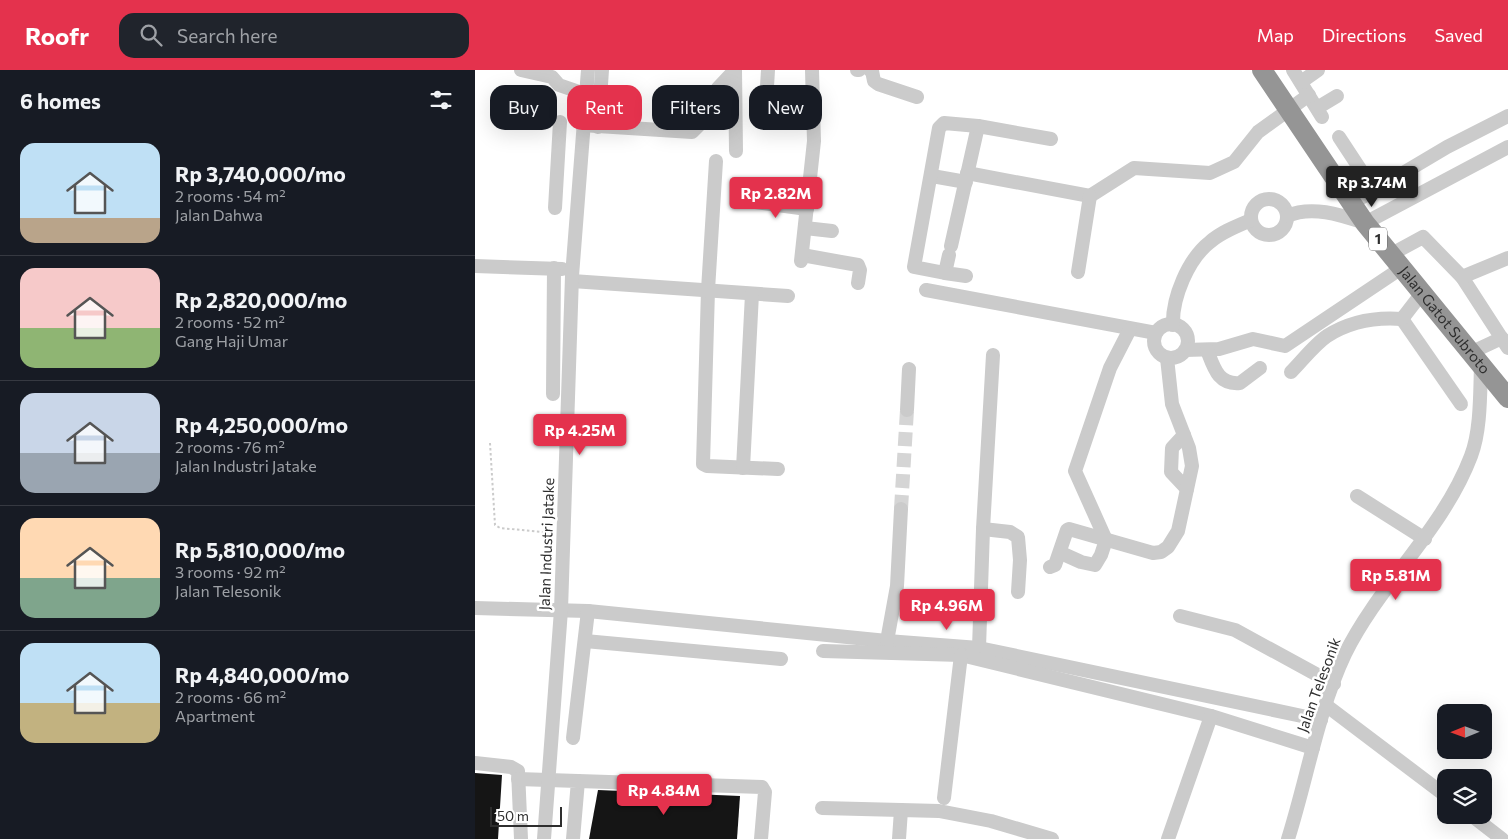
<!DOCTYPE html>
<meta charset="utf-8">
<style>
body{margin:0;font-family:Commissioner,sans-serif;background:#20242c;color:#f1f3f6;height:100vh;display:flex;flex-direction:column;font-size:19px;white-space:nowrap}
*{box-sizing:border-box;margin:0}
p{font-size:16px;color:#9ea1a6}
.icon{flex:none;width:28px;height:28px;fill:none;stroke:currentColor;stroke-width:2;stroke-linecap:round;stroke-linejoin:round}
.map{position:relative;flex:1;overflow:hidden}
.side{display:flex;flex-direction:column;background:#171b24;width:475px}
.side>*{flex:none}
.banner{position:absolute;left:15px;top:15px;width:475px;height:45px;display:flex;gap:10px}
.needle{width:32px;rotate:269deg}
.fabs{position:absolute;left:962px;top:634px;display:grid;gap:10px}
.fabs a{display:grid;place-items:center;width:55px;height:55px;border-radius:10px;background:#171b24;box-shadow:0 5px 20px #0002;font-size:25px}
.scale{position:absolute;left:15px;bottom:12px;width:72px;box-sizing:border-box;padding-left:5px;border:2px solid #2e2e2e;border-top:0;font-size:14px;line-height:18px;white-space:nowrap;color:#2e2e2e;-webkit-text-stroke:4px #fff;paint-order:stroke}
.price{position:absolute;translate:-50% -42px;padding:0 11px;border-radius:5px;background:#e4324d;color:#fff;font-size:16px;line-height:32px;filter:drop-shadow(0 1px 2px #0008)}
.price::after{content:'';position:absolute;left:50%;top:30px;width:15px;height:11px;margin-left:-8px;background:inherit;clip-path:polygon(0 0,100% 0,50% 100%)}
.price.current{background:#222;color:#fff}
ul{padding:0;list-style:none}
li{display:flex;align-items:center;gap:15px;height:125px;padding:0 20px}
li+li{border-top:1px solid #363941}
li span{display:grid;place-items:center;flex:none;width:140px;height:100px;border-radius:15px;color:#555}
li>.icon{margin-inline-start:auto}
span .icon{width:60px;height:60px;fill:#fffc;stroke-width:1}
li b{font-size:21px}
h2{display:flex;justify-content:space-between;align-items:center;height:60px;padding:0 20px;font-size:21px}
.tag{padding:0 18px;border-radius:15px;background:#171b24;box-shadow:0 5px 20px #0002;font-size:18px;line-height:45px}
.tag.current{background:#e4324d;color:#fff}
header{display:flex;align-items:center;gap:30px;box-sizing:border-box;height:70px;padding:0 25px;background:#e4324d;color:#fff}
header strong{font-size:24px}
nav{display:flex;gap:28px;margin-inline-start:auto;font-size:18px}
.search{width:350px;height:45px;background:#20242c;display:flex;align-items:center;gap:12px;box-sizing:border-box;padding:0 18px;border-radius:15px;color:#9ea1a6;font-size:19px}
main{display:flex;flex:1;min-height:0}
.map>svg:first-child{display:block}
</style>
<header>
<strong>Roofr</strong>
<div class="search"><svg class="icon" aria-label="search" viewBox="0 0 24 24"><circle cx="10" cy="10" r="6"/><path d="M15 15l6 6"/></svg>Search here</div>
<nav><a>Map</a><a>Directions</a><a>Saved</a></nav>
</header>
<main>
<section class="side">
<h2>6 homes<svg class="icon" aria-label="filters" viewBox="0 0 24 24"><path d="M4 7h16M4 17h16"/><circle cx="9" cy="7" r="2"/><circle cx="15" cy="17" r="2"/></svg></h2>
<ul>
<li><span style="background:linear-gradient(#bfe0f5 75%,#b9a48a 0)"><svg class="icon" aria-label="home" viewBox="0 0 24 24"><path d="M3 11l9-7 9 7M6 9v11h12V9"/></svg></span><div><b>Rp 3,740,000/mo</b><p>2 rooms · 54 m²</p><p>Jalan Dahwa</p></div></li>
<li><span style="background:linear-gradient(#f6c9c9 60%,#8fb573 0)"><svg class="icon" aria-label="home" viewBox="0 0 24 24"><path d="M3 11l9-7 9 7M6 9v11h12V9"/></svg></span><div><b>Rp 2,820,000/mo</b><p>2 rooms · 52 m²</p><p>Gang Haji Umar</p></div></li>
<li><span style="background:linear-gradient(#c9d6e8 60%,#9aa5b1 0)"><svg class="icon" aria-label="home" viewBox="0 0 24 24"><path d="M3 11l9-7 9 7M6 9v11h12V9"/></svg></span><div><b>Rp 4,250,000/mo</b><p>2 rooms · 76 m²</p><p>Jalan Industri Jatake</p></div></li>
<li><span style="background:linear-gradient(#ffd9b3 60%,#7fa58c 0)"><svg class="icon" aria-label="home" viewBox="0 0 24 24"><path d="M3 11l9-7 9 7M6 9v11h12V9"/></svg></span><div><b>Rp 5,810,000/mo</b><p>3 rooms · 92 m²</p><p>Jalan Telesonik</p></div></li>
<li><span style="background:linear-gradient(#bfe0f5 60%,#c2b280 0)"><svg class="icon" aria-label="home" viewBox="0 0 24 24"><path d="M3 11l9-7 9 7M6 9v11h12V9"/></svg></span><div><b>Rp 4,840,000/mo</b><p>2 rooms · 66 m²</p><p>Apartment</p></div></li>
</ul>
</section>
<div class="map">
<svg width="1033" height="769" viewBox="0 0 1033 769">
<rect width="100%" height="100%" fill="#fff"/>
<g fill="#151515">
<path d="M0,703L27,705L23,769H0Z"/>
<path d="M123,720L265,726L262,769H114Z"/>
</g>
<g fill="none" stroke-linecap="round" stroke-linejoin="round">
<path stroke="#d5d5d5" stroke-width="14" stroke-dasharray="14 7" stroke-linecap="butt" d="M426,439L432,340"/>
<path stroke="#cbcbcb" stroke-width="2" stroke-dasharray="2.5 2.5" stroke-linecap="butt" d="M15,373L20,455L25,458L78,463"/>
<g stroke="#cbcbcb" stroke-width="14">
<path d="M46,0L77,7L84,15L110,24"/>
<path d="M260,0L261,81"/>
<path d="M382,0H384"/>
<path d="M395,0L397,1L399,11L403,14L442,27"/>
<path d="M818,0L847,47"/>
<path d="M826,12L843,0"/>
<path d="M842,38L862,26"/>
<path d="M290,49L293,0"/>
<path d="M317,50L338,51"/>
<path d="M107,55L217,62L225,54L243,18L260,0"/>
<path d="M123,57L127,0"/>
<path d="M241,91L233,220L228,394L232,396L303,399"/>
<path d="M492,103L615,126L659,98L735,103L759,92L783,62L834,25"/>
<path d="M457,106L491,112"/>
<path d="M864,116L887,102L864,67"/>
<circle cx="794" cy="147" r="18"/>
<path d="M273,131L332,139"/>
<path d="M876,134L972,77L1033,46"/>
<path d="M80,138L85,52"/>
<path d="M812,146C837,135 866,145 890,153L1033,77"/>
<path d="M330,158L357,161"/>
<path d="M476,176L503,56L576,69"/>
<path d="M327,185L383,195L385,200L383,213"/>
<path d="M474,185L470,203L491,206"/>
<path d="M915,185L948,167L987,207L1033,278"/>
<path d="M326,191L339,71L337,0"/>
<path d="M0,196L87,199"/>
<path d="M603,202L615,126"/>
<path d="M470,203L439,197L464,58L469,53L503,56"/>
<path d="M987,207L1033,188"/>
<path d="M97,211L313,226"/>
<path d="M451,220L681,263"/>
<path d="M927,249L986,334"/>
<circle cx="696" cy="271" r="17"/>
<path d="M698,255C697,228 713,189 735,172C746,162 762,156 776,150"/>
<path d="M710,280L744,279L778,269L810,276L925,199"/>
<path d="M732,280C739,298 743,315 765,313L785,298"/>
<path d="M997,282L1027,268"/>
<path d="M816,302C827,291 839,275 852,266C874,252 901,247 927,249L947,223"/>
<path d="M78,324L79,198"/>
<path d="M432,340L434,299"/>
<path d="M709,365L697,378L696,402L712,419"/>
<path d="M268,398L277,224"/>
<path d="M882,426L950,469"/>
<path d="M508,459L535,462L543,467L545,490L543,522"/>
<path d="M586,483L606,492L620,495L626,485L631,470L600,401L635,298L655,259"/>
<path d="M575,497L580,495L592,460L594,459L678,483L686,482L693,477L703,461L717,396L714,378L697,334L692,288"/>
<path d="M0,538L113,541L412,571L504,578L846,650"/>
<path d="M705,546L760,560L859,614"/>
<path d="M110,571L306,589"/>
<path d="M412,571L422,516L426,439"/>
<path d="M504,578L508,459L518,285"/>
<path d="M348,581L486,585L736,646L838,678"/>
<path d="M852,636L971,726"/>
<path d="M98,668L113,541"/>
<path d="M0,693L36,697L43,701L46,769"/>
<path d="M43,709L103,711L98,769"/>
<path d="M103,711L287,717L290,722L286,769"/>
<path d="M469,728L486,585"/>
<path d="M347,738L426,740"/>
<path d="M996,745L1027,769"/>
<path d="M69,769L86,540L97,206L113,0"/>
<path d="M424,769L426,740L464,741L516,751L577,769"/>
<path d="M693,769L736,646"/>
<path d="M813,769C832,709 843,641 870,584C905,513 968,460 996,386C1006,360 1005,323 1006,295"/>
</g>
<path stroke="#959595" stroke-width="20" id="s1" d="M787,0L890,153L1033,328"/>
</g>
<g text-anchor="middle" stroke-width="5" stroke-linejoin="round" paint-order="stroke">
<rect fill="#fff" stroke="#6d6d6d" stroke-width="1" x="894" y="157.5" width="18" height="23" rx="4"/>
<g font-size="14" font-weight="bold" fill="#2e2e2e">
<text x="903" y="174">1</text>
</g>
<g font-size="15" fill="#2e2e2e" stroke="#fff">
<text dy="5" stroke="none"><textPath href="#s1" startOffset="310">Jalan Gatot Subroto</textPath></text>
<text transform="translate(72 474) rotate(-88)" y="5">Jalan Industri Jatake</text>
<text transform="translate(844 615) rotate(-70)" y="5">Jalan Telesonik</text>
</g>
</g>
</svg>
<div class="fabs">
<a><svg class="needle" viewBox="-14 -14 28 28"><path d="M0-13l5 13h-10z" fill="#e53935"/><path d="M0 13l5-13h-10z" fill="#9ea1a6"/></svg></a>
<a><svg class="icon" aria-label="layers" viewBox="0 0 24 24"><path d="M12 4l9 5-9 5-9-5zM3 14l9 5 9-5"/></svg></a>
</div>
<div class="scale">50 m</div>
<b class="price current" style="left:897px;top:138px">Rp 3.74M</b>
<b class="price" style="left:301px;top:149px">Rp 2.82M</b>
<b class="price" style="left:105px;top:386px">Rp 4.25M</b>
<b class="price" style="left:921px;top:531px">Rp 5.81M</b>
<b class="price" style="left:472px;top:561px">Rp 4.96M</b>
<b class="price" style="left:189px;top:746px">Rp 4.84M</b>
<div class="banner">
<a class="tag">Buy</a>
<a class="tag current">Rent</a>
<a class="tag">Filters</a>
<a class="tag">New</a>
</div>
</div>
</main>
